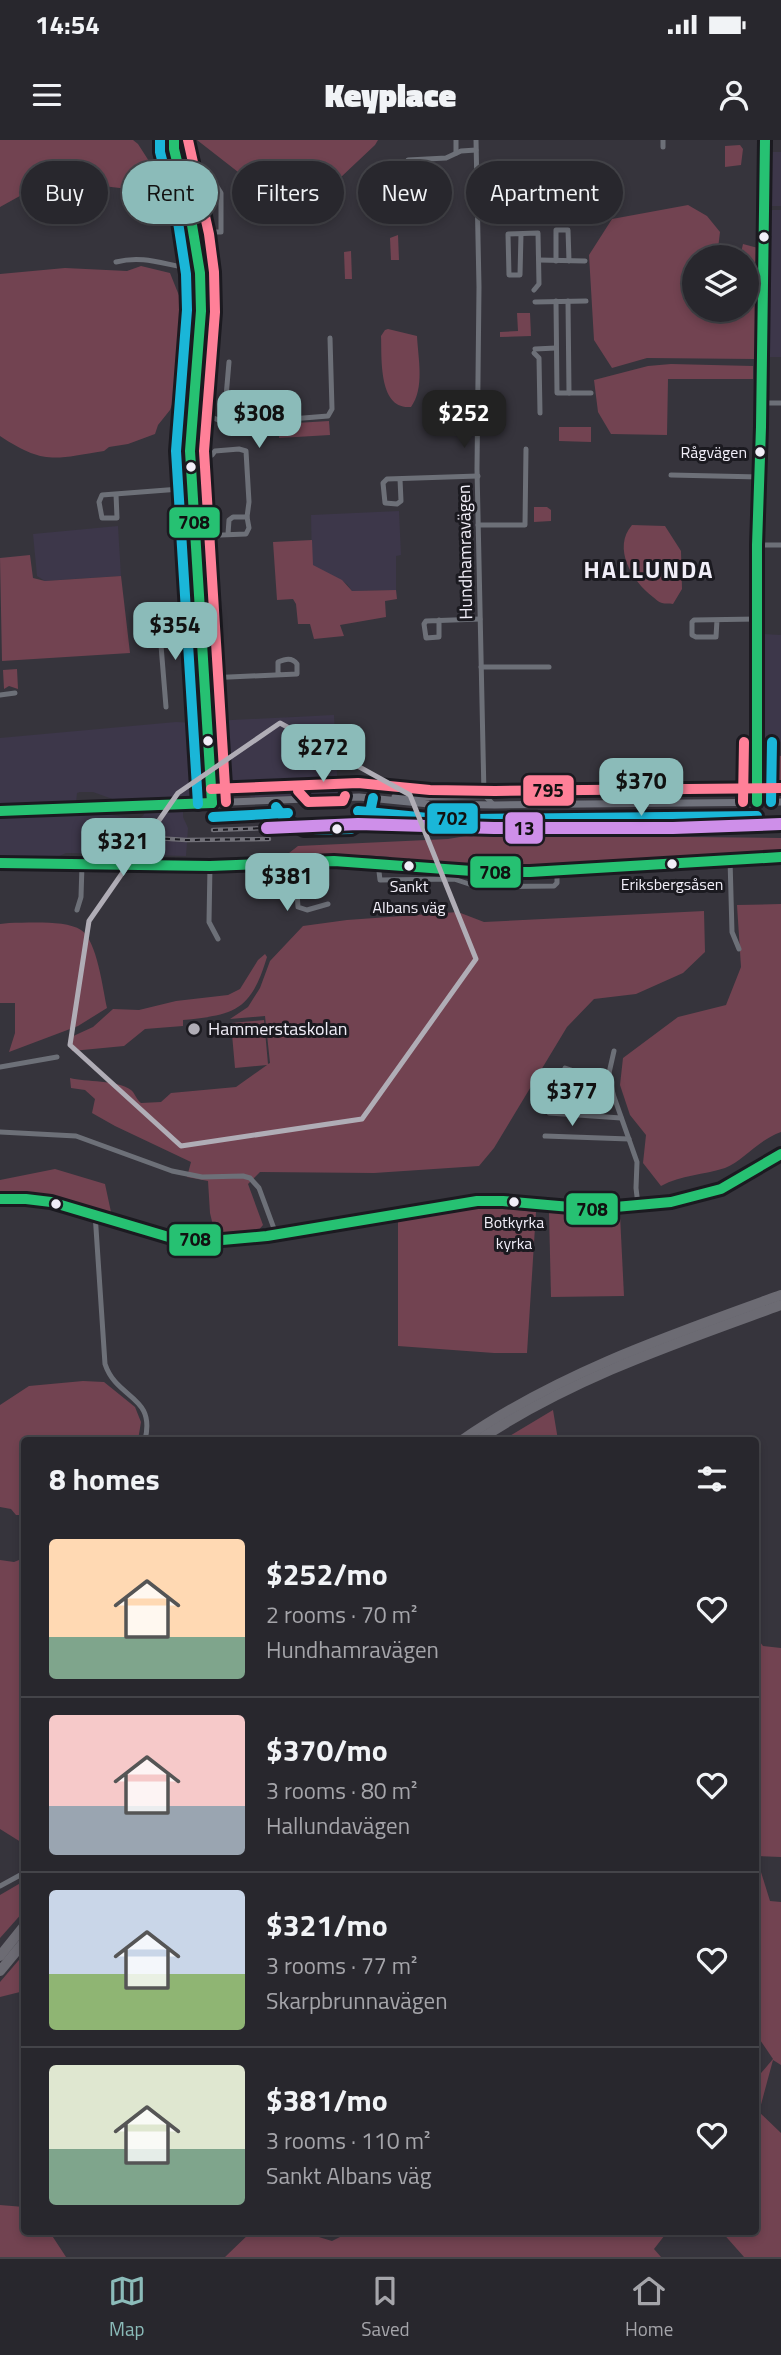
<!DOCTYPE html>
<meta charset="utf-8">
<style>
body{margin:0;font-family:"Titillium Web",sans-serif;background:#343339;color:#f1f3f6;height:100vh;display:flex;flex-direction:column;font-size:26px;white-space:nowrap}
*{box-sizing:border-box;margin:0}
p{font-size:23px;color:#a5a5aa}
.icon{flex:none;width:38px;height:38px;fill:none;stroke:currentColor;stroke-width:2;stroke-linecap:round;stroke-linejoin:round}
.map{position:relative;flex:1;overflow:hidden}
.drawer{position:absolute;left:21px;top:1297px;width:738px;height:798px;display:flex;flex-direction:column;background:#28272d;border-radius:7px;box-shadow:0 4px 10px #0003,0 0 0 2px #444449}
.drawer>*{flex:none}
.banner{position:absolute;left:21px;top:21px;width:740px;height:63px;display:flex;gap:14px}
.buttons{position:absolute;left:682px;top:105px;display:grid;gap:14px}
.buttons a{display:grid;place-items:center;width:77px;height:77px;border-radius:50%;background:#28272d;box-shadow:0 4px 10px #0003,0 0 0 2px #444449;font-size:35px}
.price{position:absolute;translate:-50% -60px;padding:0 16px;border-radius:14px;background:#8bbbb9;color:#111;font-size:23px;line-height:46px;filter:drop-shadow(0 2px 4px #0008)}
.price::after{content:'';position:absolute;left:50%;top:42px;width:21px;height:16px;margin-left:-10px;background:inherit;clip-path:polygon(0 0,100% 0,50% 100%)}
.price.selected{background:#222;color:#fff}
ul{padding:0;list-style:none}
li{display:flex;align-items:center;gap:21px;height:175px;padding:0 28px}
li+li{border-top:2px solid #444449}
li span{display:grid;place-items:center;flex:none;width:196px;height:140px;border-radius:7px;color:#555}
li>.icon{margin-inline-start:auto}
span .icon{width:84px;height:84px;fill:#fffc;stroke-width:1}
li b{font-size:30px}
h2{display:flex;justify-content:space-between;align-items:center;height:84px;padding:0 28px;font-size:30px}
.pill{padding:0 24px;border-radius:32px;background:#28272d;box-shadow:0 4px 10px #0003,0 0 0 2px #444449;font-size:24px;line-height:63px}
.pill.selected{background:#8bbbb9;color:#111}
.status{display:flex;justify-content:space-between;align-items:center;height:49px;padding:0 35px;background:#28272d;direction:ltr}
.status svg{height:19px;fill:currentColor}
header{display:flex;justify-content:space-between;align-items:center;height:91px;padding:0 28px;background:#28272d;font-size:32px;font-weight:800}
.tabs{display:flex;justify-content:space-around;align-items:center;height:98px;border-top:2px solid #444449;background:#28272d;font-size:19px;color:#a5a5aa}
.tabs a{display:grid;justify-items:center;gap:4px}
.tabs .selected{color:#8bbbb9}
.map>svg:first-child{display:block}
</style>
<div class="status"><b>14:54</b><svg viewBox="0 0 49 12"><path d="M0 12V9h3v3zM5 12V6h3v6zM10 12V3h3v9zM15 12V0h3v12zM26 1h20v11H26zM47 4h2v5h-2z"/></svg></div>
<header><svg class="icon" aria-label="menu" viewBox="0 0 24 24"><path d="M4 6h16M4 12h16M4 18h16"/></svg>Keyplace<svg class="icon" aria-label="person" viewBox="0 0 24 24"><circle cx="12" cy="8" r="4"/><path d="M4 21q1-7 8-7t8 7"/></svg></header>
<div class="map">
<svg width="781" height="2117" viewBox="0 0 781 2117">
<rect width="100%" height="100%" fill="#36343c"/>
<g fill="#3d374a">
<path d="M770,12H781V66H769Z"/>
<path d="M769,70H781V217H768Z"/>
<path d="M399,371L401,415L396,416V450L352,451L347,444L312,425L311,375Z"/>
<path d="M118,386L121,436L45,441L37,436L33,394Z"/>
<path d="M763,494L781,495V602L763,599Z"/>
<path d="M334,575L338,654L251,657L223,631L221,617L215,610L213,581Z"/>
<path d="M176,582L197,583L202,614L203,646L196,647L190,656L118,661L93,652H80L77,653L76,663L0,665V598Z"/>
<path d="M183,671V677L188,688L186,716L66,713L55,718L0,717V677L106,674L137,679L143,676L145,672Z"/>
</g>
<g fill="#724351">
<path d="M0,0H133L138,4L165,46L156,74L128,49L103,46L27,52L0,67Z"/>
<path d="M197,0H378L375,5L323,54L319,63L318,76L301,75L278,66L256,46Z"/>
<path d="M740,5L743,9L741,25L725,27V6Z"/>
<path d="M688,65L707,76L720,92L717,117H695V170H747V117H740L743,104L758,108L755,219L647,218L612,228L594,200L589,115L612,79Z"/>
<path d="M398,95L399,120H391L390,98Z"/>
<path d="M351,111L352,139H345L344,112Z"/>
<path d="M141,126L170,133L184,168L181,211L177,251L170,270L158,285L155,294L128,304L109,307L104,311C54,319 44,325 0,296V134L65,128L127,131Z"/>
<path d="M517,173H530L531,196L500,197V192L518,191Z"/>
<path d="M388,189L417,196C418,218 425,248 411,267C378,270 382,218 381,196L385,190Z"/>
<path d="M671,224L753,226V239H668L667,295L611,294L598,272L594,240L648,226Z"/>
<path d="M329,281L330,295L279,298V284Z"/>
<path d="M272,287V294L247,295L246,288Z"/>
<path d="M559,287H591V302L559,301Z"/>
<path d="M534,367H547L551,370V381L534,382Z"/>
<path d="M632,385L665,386L681,411L682,449L673,464C669,463 665,464 662,463C658,462 656,459 653,457C632,441 612,408 632,385Z"/>
<path d="M312,400L313,425L342,440L352,451L396,450L397,459L385,461L386,477L340,485L344,496L314,499L310,484H298L296,464L293,459L277,460L273,402Z"/>
<path d="M30,415L33,438L45,441L121,436L130,513L2,521L0,418Z"/>
<path d="M17,529L18,549L9,546L4,549L3,530Z"/>
<path d="M775,615L781,616V648C779,648 771,648 769,648C762,644 761,627 765,620C767,617 771,616 775,615Z"/>
<path d="M472,695L781,698V714L683,717L554,729L513,730L464,728L392,720L391,717L362,715V718H289V713L298,706L448,699Z"/>
<path d="M781,764V992C758,1000 743,1021 725,1028C704,1035 681,1035 661,1046L643,1023L646,995L630,975L620,945L623,918L678,877L726,865L741,827L737,765Z"/>
<path d="M704,771L705,812L683,833L636,854L594,859L567,887L494,1008L479,1026L374,1033L260,1032L248,1044L263,1085L257,1092L215,1094L210,1073L208,1041L187,1037L191,1022L115,986L92,973L95,959L85,950L71,948L70,938C85,942 118,940 131,950C135,953 136,959 141,963L161,962L171,953L236,947L267,925L235,928L231,883L264,880L268,924L270,923L265,876L230,879L248,867L260,848L270,821L303,786L347,780L458,772L484,782Z"/>
<path d="M9,783C28,783 66,780 81,790C97,800 103,850 107,868L78,886L9,912L15,893V863H0V784Z"/>
<path d="M265,814L267,817C251,870 236,875 183,880V886L145,889L124,906L72,911L69,898L93,887L113,869L139,870L176,861L228,855L240,849L258,820Z"/>
<path d="M55,1029L105,1044L111,1072C74,1063 38,1050 0,1055V1040Z"/>
<path d="M480,1066L536,1072L527,1213H494L398,1206V1080Z"/>
<path d="M549,1071L620,1075L624,1156L551,1157Z"/>
<path d="M83,1241L104,1242L135,1267L141,1282L138,1300H24V1375H16L11,1369L0,1367V1265L29,1246Z"/>
<path d="M553,1270L558,1300L590,1297L672,1298L673,1300H503Z"/>
<path d="M24,1418V1704L0,1689V1420L14,1422Z"/>
<path d="M756,1497L763,1506L781,1508V1717L756,1716L770,1761L781,1762V1925L773,1920L759,1972L781,1993V2117H744L721,2091H756V1939L773,1919L756,1894Z"/>
<path d="M24,1741V1771L0,1798V1755Z"/>
<path d="M24,1814V1851L0,1857V1842Z"/>
<path d="M0,2065L24,2067V2091H49L66,2117H0Z"/>
<path d="M252,2091H299L332,2101L340,2097L341,2091H668L654,2109L661,2117H225Z"/>
</g>
<g fill="none" stroke-linecap="round" stroke-linejoin="round">
<g stroke="#6d7078" stroke-width="5">
<path d="M456,0V13"/>
<path d="M476,0L479,147L477,329L484,655L493,664"/>
<path d="M663,0V7"/>
<path d="M424,20L425,41L408,42V20L446,18L461,11L476,10"/>
<path d="M195,92H221V53L216,45"/>
<path d="M521,94L520,135H509L508,94L538,93L539,144L534,150"/>
<path d="M539,120L585,121"/>
<path d="M556,121V90H568L569,121"/>
<path d="M116,122C148,114 170,128 200,129"/>
<path d="M556,161L557,253H591"/>
<path d="M568,161L569,253"/>
<path d="M535,162L586,161"/>
<path d="M535,209L556,208"/>
<path d="M534,213L539,218L540,273"/>
<path d="M762,263H781"/>
<path d="M221,269L226,257L229,222"/>
<path d="M190,272C208,272 215,281 231,284L328,276L332,269L330,198"/>
<path d="M212,315L215,311L239,309L246,311L249,362L247,377"/>
<path d="M671,335L760,337"/>
<path d="M400,339L401,361L397,364L385,363L383,343L387,339L478,336"/>
<path d="M116,354L117,378H102L99,362L102,355L193,348"/>
<path d="M478,385H525L526,309"/>
<path d="M195,396L246,394L249,388L247,377H233L229,380L228,394"/>
<path d="M757,405H781"/>
<path d="M439,480V497L426,498L424,484L426,481L480,479"/>
<path d="M717,480L716,497H696L692,495V482L694,480L758,479"/>
<path d="M481,527H549"/>
<path d="M204,539L208,538L297,534V524C292,517 285,519 278,522V535"/>
<path d="M0,555L15,553"/>
<path d="M166,567L160,493L201,491"/>
<path d="M757,662V405L761,287L765,0"/>
<path d="M730,719L732,792L739,809"/>
<path d="M295,722L298,767L307,770L328,764"/>
<path d="M0,723L210,726L334,721L486,732H530L695,721L781,717"/>
<path d="M378,723L380,740L454,739L478,747L554,746L557,743V731"/>
<path d="M210,726L209,782L218,799"/>
<path d="M77,770L81,757L82,725"/>
<path d="M614,911L609,933L613,954L637,1022L636,1048L638,1065"/>
<path d="M0,927L57,917"/>
<path d="M565,928L574,931L609,933"/>
<path d="M555,947L556,951L613,954"/>
<path d="M548,969L549,973L621,978"/>
<path d="M0,992L76,996L172,1031L202,1037L243,1036L250,1038L259,1048L276,1094"/>
<path d="M545,996L629,999"/>
<path d="M95,1073L105,1224C117,1260 156,1255 145,1300"/>
<path d="M0,1746L24,1733"/>
</g>
<path stroke="#6d7078" stroke-width="6" d="M174,0V9C185,56 200,102 201,151C202,204 189,258 190,311L212,663"/>
<g stroke="#70727c" stroke-width="7">
<path d="M395,657L781,651"/>
<path d="M0,671L359,657L429,664L495,665L781,662"/>
<path d="M0,1059C70,1053 130,1096 197,1101C234,1103 273,1095 309,1089C365,1079 421,1069 477,1061C512,1059 544,1067 578,1069C614,1071 688,1062 721,1049C742,1040 762,1025 781,1014"/>
</g>
<g stroke="#6c6b73" stroke-width="10">
<path d="M462,1300C559,1233 670,1195 781,1155"/>
<path d="M479,1300C572,1238 677,1203 781,1165"/>
<path d="M0,1816L24,1786"/>
<path d="M0,1831L24,1802"/>
</g>
<defs>
<g id="rail">
<path d="M213,690L267,688"/>
<path d="M155,698L186,700L269,699"/>
</g>
</defs>
<use href="#rail" stroke="#717078" stroke-width="4.5"/>
<use href="#rail" stroke="#1b1a20" stroke-width="2" stroke-dasharray="5" stroke-linecap="butt"/>
<defs>
<g id="bus-1">
<path d="M174,0V9L191,79L200,133L201,171L190,311L212,663"/>
<path d="M757,662V405L761,287L765,0"/>
<path d="M0,671L212,663"/>
<path d="M0,723L210,726L334,721L486,732H530L781,717"/>
<path d="M0,1059H26L51,1062L172,1098L211,1101L267,1096L477,1061H503L593,1069L671,1062L721,1049L781,1014"/>
</g>
<g id="bus-2">
<path d="M160,0V12L178,82L186,134L187,170L176,311L198,664"/>
<path d="M771,662L772,602"/>
<path d="M276,667L287,682L304,690L351,689L369,677L373,658"/>
<path d="M358,671L428,678L473,679L757,676"/>
<path d="M213,677L288,673"/>
</g>
<g id="bus-3">
<path d="M188,0L209,94L214,132L215,172L204,311L226,662"/>
<path d="M211,649L358,643L430,650L495,651L781,648"/>
<path d="M298,651L308,662L343,661L345,656"/>
<path d="M743,662L744,602"/>
</g>
</defs>
<use href="#bus-1" stroke="#1b1a20" stroke-width="16"/>
<use href="#bus-2" stroke="#1b1a20" stroke-width="16"/>
<use href="#bus-3" stroke="#1b1a20" stroke-width="16"/>
<use href="#bus-1" stroke="#26c172" stroke-width="10"/>
<use href="#bus-2" stroke="#1ab6d8" stroke-width="10"/>
<use href="#bus-3" stroke="#ff8098" stroke-width="10"/>
<defs>
<path id="metro-1" d="M267,688L358,684L494,688H673L781,684"/>
</defs>
<use href="#metro-1" stroke="#1b1a20" stroke-width="18"/>
<use href="#metro-1" stroke="#ce8fe9" stroke-width="12"/>
</g>
<path fill="none" stroke="#b0adb6" stroke-width="5" stroke-linejoin="round" d="M280,583L410,655L476,819L362,979L181,1006L70,905L89,781L178,653Z"/>
<g fill="#f1eef8" stroke="#1b1a20" stroke-width="2.5">
<circle cx="764" cy="97" r="6"/>
<circle cx="760" cy="312" r="6"/>
<circle cx="191" cy="327" r="6"/>
<circle cx="208" cy="601" r="6"/>
<circle cx="337" cy="689" r="6"/>
<circle cx="672" cy="724" r="6"/>
<circle cx="409" cy="726" r="6"/>
<circle cx="514" cy="1062" r="6"/>
<circle cx="56" cy="1064" r="6"/>
</g>
<circle fill="#b0adb6" stroke="#1b1a20" stroke-width="2.5" cx="194" cy="889" r="7"/>
<g text-anchor="middle" stroke-width="6" stroke-linejoin="round" paint-order="stroke">
<g font-size="16" fill="#f1eef8" stroke="#1b1a20">
<text x="747" y="318" text-anchor="end">Rågvägen</text>
<text x="672" y="750">Eriksbergsåsen</text>
<text x="409" y="752">Sankt<tspan x="409" dy="21">Albans väg</tspan></text>
<text x="514" y="1088">Botkyrka<tspan x="514" dy="21">kyrka</tspan></text>
</g>
<g font-size="18" fill="#f1eef8" stroke="#1b1a20">
<text transform="translate(465 412) rotate(-91)" y="6">Hundhamravägen</text>
</g>
<g font-size="18" fill="#f1eef8" stroke="#1b1a20" text-anchor="start">
<text x="208" y="895">Hammerstaskolan</text>
</g>
<g font-size="24" font-weight="bold" letter-spacing="2" fill="#f1eef8" stroke="#1b1a20">
<text x="649" y="438">HALLUNDA</text>
</g>
</g>
<g stroke="#1b1a20" stroke-width="2.5">
<rect x="168" y="366" width="53" height="33" rx="7" fill="#26c172"/>
<rect x="522" y="634" width="53" height="33" rx="7" fill="#ff8098"/>
<rect x="426" y="662" width="53" height="33" rx="7" fill="#1ab6d8"/>
<rect x="504" y="671" width="40" height="34" rx="7" fill="#ce8fe9"/>
<rect x="469" y="715" width="53" height="34" rx="7" fill="#26c172"/>
<rect x="565" y="1052" width="54" height="34" rx="7" fill="#26c172"/>
<rect x="168" y="1083" width="54" height="34" rx="7" fill="#26c172"/>
</g>
<g font-size="19" text-anchor="middle" font-weight="bold" fill="#111">
<text x="194" y="389">708</text>
<text x="548" y="657">795</text>
<text x="452" y="685">702</text>
<text x="524" y="695">13</text>
<text x="495" y="739">708</text>
<text x="592" y="1076">708</text>
<text x="195" y="1106">708</text>
</g>
</svg>
<div class="buttons">
<a><svg class="icon" aria-label="layers" viewBox="0 0 24 24"><path d="M12 4l9 5-9 5-9-5zM3 14l9 5 9-5"/></svg></a>
</div>
<b class="price" style="left:259px;top:310px">$308</b>
<b class="price selected" style="left:464px;top:310px">$252</b>
<b class="price" style="left:175px;top:522px">$354</b>
<b class="price" style="left:323px;top:644px">$272</b>
<b class="price" style="left:641px;top:678px">$370</b>
<b class="price" style="left:123px;top:738px">$321</b>
<b class="price" style="left:287px;top:773px">$381</b>
<b class="price" style="left:572px;top:988px">$377</b>
<div class="banner">
<a class="pill">Buy</a>
<a class="pill selected">Rent</a>
<a class="pill">Filters</a>
<a class="pill">New</a>
<a class="pill">Apartment</a>
</div>
<section class="drawer">
<h2>8 homes<svg class="icon" aria-label="filters" viewBox="0 0 24 24"><path d="M4 7h16M4 17h16"/><circle cx="9" cy="7" r="2"/><circle cx="15" cy="17" r="2"/></svg></h2>
<ul>
<li><span style="background:linear-gradient(#ffd9b3 70%,#7fa58c 0)"><svg class="icon" aria-label="home" viewBox="0 0 24 24"><path d="M3 11l9-7 9 7M6 9v11h12V9"/></svg></span><div><b>$252/mo</b><p>2 rooms · 70 m²</p><p>Hundhamravägen</p></div><svg class="icon" aria-label="heart" viewBox="0 0 24 24"><path d="M12 20l-8-8c-3-5 5-10 8-4 3-6 11-1 8 4z"/></svg></li>
<li><span style="background:linear-gradient(#f6c9c9 65%,#9aa5b1 0)"><svg class="icon" aria-label="home" viewBox="0 0 24 24"><path d="M3 11l9-7 9 7M6 9v11h12V9"/></svg></span><div><b>$370/mo</b><p>3 rooms · 80 m²</p><p>Hallundavägen</p></div><svg class="icon" aria-label="heart" viewBox="0 0 24 24"><path d="M12 20l-8-8c-3-5 5-10 8-4 3-6 11-1 8 4z"/></svg></li>
<li><span style="background:linear-gradient(#c9d6e8 60%,#8fb573 0)"><svg class="icon" aria-label="home" viewBox="0 0 24 24"><path d="M3 11l9-7 9 7M6 9v11h12V9"/></svg></span><div><b>$321/mo</b><p>3 rooms · 77 m²</p><p>Skarpbrunnavägen</p></div><svg class="icon" aria-label="heart" viewBox="0 0 24 24"><path d="M12 20l-8-8c-3-5 5-10 8-4 3-6 11-1 8 4z"/></svg></li>
<li><span style="background:linear-gradient(#dfe7d0 60%,#7fa58c 0)"><svg class="icon" aria-label="home" viewBox="0 0 24 24"><path d="M3 11l9-7 9 7M6 9v11h12V9"/></svg></span><div><b>$381/mo</b><p>3 rooms · 110 m²</p><p>Sankt Albans väg</p></div><svg class="icon" aria-label="heart" viewBox="0 0 24 24"><path d="M12 20l-8-8c-3-5 5-10 8-4 3-6 11-1 8 4z"/></svg></li>
</ul>
</section>
</div>
<nav class="tabs">
<a class="selected"><svg class="icon" aria-label="map" viewBox="0 0 24 24"><path d="M3 6l6-2 6 2 6-2v14l-6 2-6-2-6 2zM9 4v14M15 6v14"/></svg>Map</a>
<a><svg class="icon" aria-label="saved" viewBox="0 0 24 24"><path d="M7 4h10v16l-5-4-5 4z"/></svg>Saved</a>
<a><svg class="icon" aria-label="home" viewBox="0 0 24 24"><path d="M3 11l9-7 9 7M6 9v11h12V9"/></svg>Home</a>
</nav>
